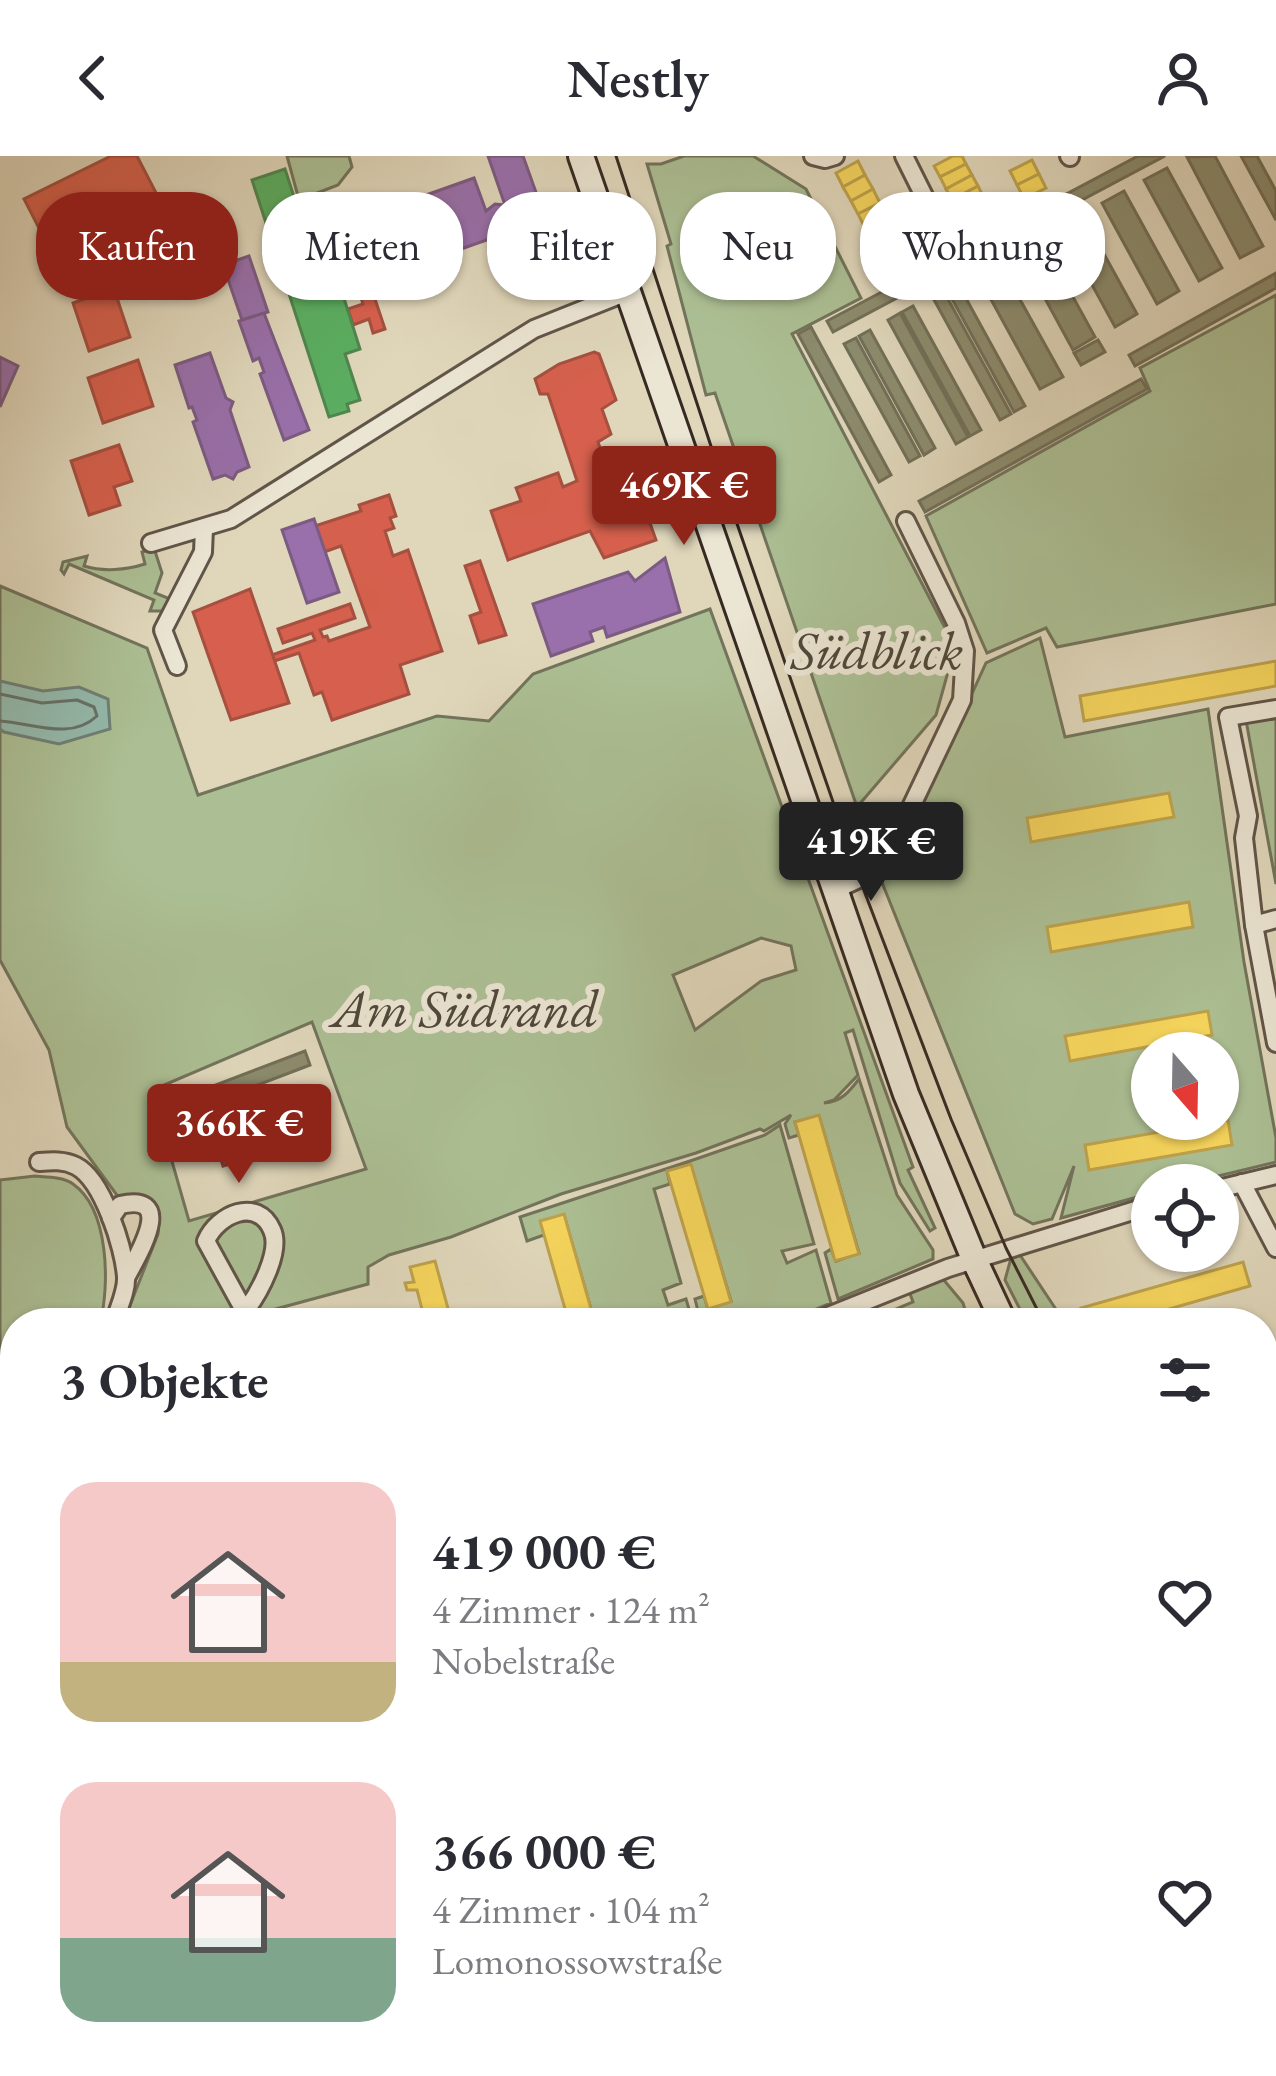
<!DOCTYPE html>
<html lang="de">
<meta charset="utf-8">
<style>
body{margin:0;font-family:"EB Garamond",serif;background:#f7f7f7;color:#2b2b33;height:100vh;display:flex;flex-direction:column;font-size:45px;white-space:nowrap}
*{box-sizing:border-box;margin:0}
p{font-size:39px;color:#7c7c81}
.icon{flex:none;width:66px;height:66px;fill:none;stroke:currentColor;stroke-width:2;stroke-linecap:round;stroke-linejoin:round}
.map{position:relative;flex:1;overflow:hidden}
.details{position:absolute;left:0px;top:1152px;width:1278px;height:768px;display:flex;flex-direction:column;background:#fff;border-radius:48px 48px 0 0;box-shadow:0 3px 9px #0004}
.details>*{flex:none}
.guide{position:absolute;left:36px;top:36px;width:1206px;height:108px;display:flex;gap:24px}
.needle{width:78px;rotate:160deg}
.controls{position:absolute;left:1131px;top:876px;display:grid;gap:24px}
.controls a{display:grid;place-items:center;width:108px;height:108px;border-radius:50%;background:#fff;box-shadow:0 3px 9px #0004;font-size:60px}
.price{position:absolute;translate:-50% -102px;padding:0 27px;border-radius:12px;background:#8f2418;color:#fff;font-size:39px;line-height:78px;filter:drop-shadow(0 3px 6px #0008)}
.price::after{content:'';position:absolute;left:50%;top:72px;width:36px;height:27px;margin-left:-18px;background:inherit;clip-path:polygon(0 0,100% 0,50% 100%)}
.price.on{background:#222;color:#fff}
ul{padding:0;list-style:none}
li{display:flex;align-items:center;gap:36px;height:300px;padding:0 60px}
li span{display:grid;place-items:center;flex:none;width:336px;height:240px;border-radius:36px;color:#555}
li>.icon{margin-inline-start:auto}
span .icon{width:144px;height:144px;fill:#fffc;stroke-width:1}
li b{font-size:51px}
h2{display:flex;justify-content:space-between;align-items:center;height:144px;padding:0 60px;font-size:51px}
.chip{padding:0 42px;border-radius:48px;background:#fff;box-shadow:0 3px 9px #0004;font-size:42px;line-height:108px}
.chip.on{background:#8f2418;color:#fff}
header{display:flex;justify-content:space-between;align-items:center;height:156px;padding:0 60px;background:#fff;font-size:54px;font-weight:600}
.map>svg:first-child{display:block}
</style>
<header><svg class="icon" aria-label="back" viewBox="0 0 24 24"><path d="M15 5l-7 7 7 7"/></svg>Nestly<svg class="icon" aria-label="person" viewBox="0 0 24 24"><circle cx="12" cy="8" r="4"/><path d="M4 21q1-7 8-7t8 7"/></svg></header>
<div class="map">
<svg width="1276" height="1920" viewBox="0 0 1276 1920">
<rect width="100%" height="100%" fill="#e0d7bb"/>
<filter id="stains"><feTurbulence type="fractalNoise" baseFrequency=".00167" numOctaves="4"/><feColorMatrix values="0 0 0 0 .2 0 0 0 0 .09 0 0 0 0 .02 0 0 0 .5 -.17"/></filter>
<radialGradient id="worn" r=".72"><stop offset=".6" stop-color="#630" stop-opacity="0"/><stop offset="1" stop-color="#630" stop-opacity=".3"/></radialGradient>
<g fill="#acbf94" stroke="#72745c" stroke-width="3" fill-rule="evenodd">
<path d="M287,0H349L352,11L338,29L299,44Z"/>
<path d="M684,0H753L806,33L861,142L792,178L955,491L936,559L857,651L715,237L706,239L667,90L671,88L647,8H661Z"/>
<path d="M1276,139V448L1057,491L1046,472L987,497L926,360L1150,235L1140,212Z"/>
<path d="M154,392L162,417L155,437L170,443L162,455H150L154,444L69,408L64,418L61,414L63,406L87,400L84,410C103,416 126,414 145,408L142,396Z"/>
<path d="M0,430L147,492L198,639L437,560L489,565L533,518L710,453L913,1011L908,1014L935,1072L930,1075L900,1027L853,874L845,877L858,919L834,944L824,947C841,946 849,936 859,923L897,1039L933,1094V1103L838,1143L825,1097L831,1093L836,1105L859,1097L819,960L795,966L799,979L789,982L785,968L791,959L764,975L760,973L696,997L561,1038L451,1081L389,1099L368,1111V1128L246,1161L241,1167H123L158,1078L159,1063L150,1045L119,1042L67,971L49,894L0,804ZM761,782L791,790L796,814L761,825L695,874L673,819ZM312,866L366,1013L189,1065L165,981L172,977L158,936L164,929Z"/>
<path d="M1040,482L1065,581L1208,553L1244,806L1276,982V1006L1181,1029H1152V1037L1061,1062L1074,1010L1052,1063L1033,1068L1015,1058L881,724L890,717L986,507ZM1152,897H1218V963H1152Z"/>
<path d="M1276,553V728L1245,559Z"/>
<path d="M780,969L814,1088L782,1095L787,1107L816,1094L831,1147L783,1167H701L695,1143L704,1140L708,1153L731,1145L690,1008L667,1015L670,1028L654,1033L681,1127L663,1134L668,1149L686,1143L693,1167H595L564,1059L541,1065L544,1079L527,1085L520,1061L696,1003L765,979Z"/>
<path d="M35,1020C47,1021 64,1021 73,1028C109,1053 110,1129 100,1167H15V1199L0,1203V1024Z"/>
<path d="M1018,1096L1065,1167H1027L1005,1124L1011,1102Z"/>
<path d="M943,1123L963,1147L969,1167H863L913,1146L909,1135Z"/>
<path d="M15,1378V1627L2,1632L12,1744L0,1761V1405Z"/>
<path d="M1276,1730V1920H22L23,1905H1263V1733Z"/>
</g>
<path fill="#94baad" stroke="#6f8076" stroke-width="3" d="M0,525L43,535L79,531L108,543L110,573L59,588L4,576L0,573Z"/>
<g fill="#f6d55c" stroke="#bda24b" stroke-width="3">
<path d="M953,0H962L966,8L940,21L934,10Z"/>
<path d="M1032,4L1039,18L1017,29L1010,15Z"/>
<path d="M858,5L865,19L843,31L836,17Z"/>
<path d="M966,8L972,19L946,33L940,21Z"/>
<path d="M1039,18L1046,32L1024,43L1017,29Z"/>
<path d="M865,19L873,33L851,45L843,31Z"/>
<path d="M972,19L978,30L952,44L946,33Z"/>
<path d="M978,30L984,42L957,56L952,44Z"/>
<path d="M873,33L880,47L858,58L851,45Z"/>
<path d="M984,42L990,53L963,67L957,56Z"/>
<path d="M880,47L887,61L865,72L858,58Z"/>
<path d="M887,61L894,75L873,86L865,72Z"/>
<path d="M894,75L902,89L880,100L873,86Z"/>
<path d="M902,89L909,103L887,114L880,100Z"/>
<path d="M1276,505V530L1084,565L1080,540Z"/>
<path d="M1169,637L1174,661L1031,686L1027,662Z"/>
<path d="M1189,746L1193,771L1051,796L1047,771Z"/>
<path d="M1208,855L1212,879L1070,905L1065,880Z"/>
<path d="M819,959L859,1098L835,1105L795,966Z"/>
<path d="M1228,964L1232,989L1089,1014L1085,989Z"/>
<path d="M691,1008L731,1146L708,1153L667,1015Z"/>
<path d="M564,1058L595,1167H569L540,1065Z"/>
<path d="M435,1105L452,1167H416L415,1162L424,1161L417,1134H407L405,1127L414,1126L410,1111Z"/>
<path d="M1243,1106L1250,1130L1120,1167H1085L1081,1152Z"/>
</g>
<g fill="#d6604d" stroke="#a65040" stroke-width="3">
<path d="M111,0H137L169,62L62,117L24,43Z"/>
<path d="M371,131L385,173L373,177L369,163L353,169L348,153L363,148L359,135Z"/>
<path d="M114,133L130,181L89,195L73,147Z"/>
<path d="M594,196L599,198L616,244L602,253L611,278L598,286L623,357L644,350L656,384L604,402L590,375L508,404L491,355L521,345L516,332L558,317L563,331L577,325L548,238H540L535,223L559,208Z"/>
<path d="M138,204L153,250L103,267L88,222Z"/>
<path d="M119,289L132,325L114,331L120,349L89,359L71,305Z"/>
<path d="M389,339L396,360L390,362L394,372L385,375L393,400L408,394L442,495L400,509L409,538L332,564L322,536L314,539L299,497L274,505L272,499L315,484L312,477L283,487L278,473L350,448L355,462L320,474L323,481L327,480L329,485L370,471L341,390L324,396L315,370L361,355L359,349Z"/>
<path d="M480,405L506,479L479,487L470,460L481,456L465,410Z"/>
<path d="M250,433L289,547L231,564L193,456Z"/>
<path d="M317,958L327,995L298,1003L293,988L223,1010L216,987Z"/>
</g>
<g fill="#9970ab" stroke="#7c5b82" stroke-width="3">
<path d="M488,0H523L552,81L520,92L511,68L503,75L493,74L495,81L433,103L412,44L474,22L486,55L495,48L505,49Z"/>
<path d="M249,100L268,156L242,164L223,109Z"/>
<path d="M264,157L309,274L284,284L260,218L264,216L259,202L253,205L239,165Z"/>
<path d="M210,197L226,242L233,246L230,254L249,311L237,316L233,323L225,319L213,323L193,266L197,264L192,251L189,252L175,209Z"/>
<path d="M0,201L18,210L0,251Z"/>
<path d="M314,363L339,436L307,447L282,374Z"/>
<path d="M665,402L680,456L607,481L604,471L590,476L593,485L551,500L533,448L628,416L635,425Z"/>
</g>
<g fill="#5aae61" stroke="#50864e" stroke-width="3">
<path d="M285,13L307,81L311,80L314,87L310,90L327,141L342,136L360,193L345,198L360,244L347,248L349,255L329,261L252,24Z"/>
<path d="M15,1760V1818L9,1820L1,1794L3,1761Z"/>
</g>
<g fill="#8c8c6e" stroke="#726f58" stroke-width="3">
<path d="M1138,0H1165L833,176L827,165Z"/>
<path d="M1215,0L1263,90L1240,102L1187,1Z"/>
<path d="M1241,0H1257L1276,35V64Z"/>
<path d="M1167,12L1222,112L1199,125L1144,24Z"/>
<path d="M1124,35L1179,135L1157,148L1102,47Z"/>
<path d="M1082,58L1137,158L1115,171L1060,70Z"/>
<path d="M1040,81L1095,181L1073,194L1018,93Z"/>
<path d="M998,104L1063,221L1040,233L976,116Z"/>
<path d="M1276,117V132L1135,210L1129,199Z"/>
<path d="M957,126L1025,250L1014,256L946,132Z"/>
<path d="M943,134L1011,258L1000,264L932,140Z"/>
<path d="M913,150L981,274L970,280L902,156Z"/>
<path d="M900,157L968,281L956,288L888,164Z"/>
<path d="M811,171L891,319L879,326L798,178Z"/>
<path d="M870,174L935,292L924,299L859,180Z"/>
<path d="M856,182L920,300L909,306L844,188Z"/>
<path d="M1098,184L1105,196L1081,209L1074,197Z"/>
<path d="M1141,223L1147,233L925,356L919,345Z"/>
<path d="M305,895L310,909L171,962L166,948Z"/>
</g>
<g fill="none" stroke-linecap="round" stroke-linejoin="round">
<path stroke="#667268" stroke-width="3" d="M0,538L42,547L77,544L94,551L97,560C70,585 33,567 0,565"/>
<defs>
<g id="minor">
<path d="M813,0L825,3L835,0"/>
<path d="M904,0L939,70"/>
<path d="M1069,0L1070,1"/>
<path d="M151,387L231,363L534,173L627,136"/>
<path d="M177,510L163,474L203,396L204,372"/>
<path d="M1276,553L1228,561L1248,660L1244,682L1254,769L1276,887"/>
<path d="M833,735L882,712L962,544L965,495L956,467L906,365"/>
<path d="M1254,769L1276,763"/>
<path d="M39,1006C52,1005 64,1004 76,1010C103,1024 124,1092 126,1121C127,1135 118,1153 114,1167"/>
<path d="M1242,1027L1276,1092"/>
<path d="M1218,1033L1276,1019"/>
<path d="M111,1062L120,1049C178,1036 137,1100 126,1122"/>
<path d="M246,1154C259,1137 282,1095 272,1074C257,1040 217,1059 206,1085L251,1167"/>
<path d="M811,1167L948,1112L1152,1049"/>
<path d="M0,1387L15,1361"/>
<path d="M0,1894L15,1893"/>
</g>
<g id="secondary">
<path d="M581,0L906,938L974,1103L1004,1167"/>
<path d="M1263,1576L1276,1599"/>
<path d="M1263,1623L1276,1647"/>
</g>
</defs>
<use href="#minor" stroke="#615549" stroke-width="22"/>
<use href="#secondary" stroke="#372a23" stroke-width="30"/>
<use href="#minor" stroke="#ebe5d3" stroke-width="16"/>
<use href="#secondary" stroke="#ebe5d3" stroke-width="24"/>
<g stroke="#372a23" stroke-width="3">
<path d="M616,0L725,333L860,724L951,963L1006,1092L1044,1167"/>
<path d="M1263,1536L1276,1558"/>
</g>
</g>
<g text-anchor="middle" stroke-width="12" stroke-linejoin="round" paint-order="stroke">
<g font-size="54" font-style="italic" fill="#4e483a" stroke="#ebe5d3">
<text x="877" y="513">Südblick</text>
<text x="465" y="871">Am Südrand</text>
</g>
</g>
<rect width="100%" height="100%" filter="url(#stains)"/>
<rect width="100%" height="100%" fill="url(#worn)"/>
</svg>
<div class="controls">
<a><svg class="needle" viewBox="-14 -14 28 28"><path d="M0-13l5 13h-10z" fill="#e53935"/><path d="M0 13l5-13h-10z" fill="#7c7c81"/></svg></a>
<a><svg class="icon" aria-label="locate" viewBox="0 0 24 24"><circle cx="12" cy="12" r="6"/><path d="M12 2v4M12 18v4M2 12h4M18 12h4"/></svg></a>
</div>
<b class="price" style="left:684px;top:392px">469K €</b>
<b class="price on" style="left:871px;top:748px">419K €</b>
<b class="price" style="left:239px;top:1030px">366K €</b>
<div class="guide">
<a class="chip on">Kaufen</a>
<a class="chip">Mieten</a>
<a class="chip">Filter</a>
<a class="chip">Neu</a>
<a class="chip">Wohnung</a>
</div>
<section class="details">
<h2>3 Objekte<svg class="icon" aria-label="filters" viewBox="0 0 24 24"><path d="M4 7h16M4 17h16"/><circle cx="9" cy="7" r="2"/><circle cx="15" cy="17" r="2"/></svg></h2>
<ul>
<li><span style="background:linear-gradient(#f6c9c9 75%,#c2b280 0)"><svg class="icon" aria-label="home" viewBox="0 0 24 24"><path d="M3 11l9-7 9 7M6 9v11h12V9"/></svg></span><div><b>419 000 €</b><p>4 Zimmer · 124 m²</p><p>Nobelstraße</p></div><svg class="icon" aria-label="heart" viewBox="0 0 24 24"><path d="M12 20l-8-8c-3-5 5-10 8-4 3-6 11-1 8 4z"/></svg></li>
<li><span style="background:linear-gradient(#f6c9c9 65%,#7fa58c 0)"><svg class="icon" aria-label="home" viewBox="0 0 24 24"><path d="M3 11l9-7 9 7M6 9v11h12V9"/></svg></span><div><b>366 000 €</b><p>4 Zimmer · 104 m²</p><p>Lomonossowstraße</p></div><svg class="icon" aria-label="heart" viewBox="0 0 24 24"><path d="M12 20l-8-8c-3-5 5-10 8-4 3-6 11-1 8 4z"/></svg></li>
</ul>
</section>
</div>
